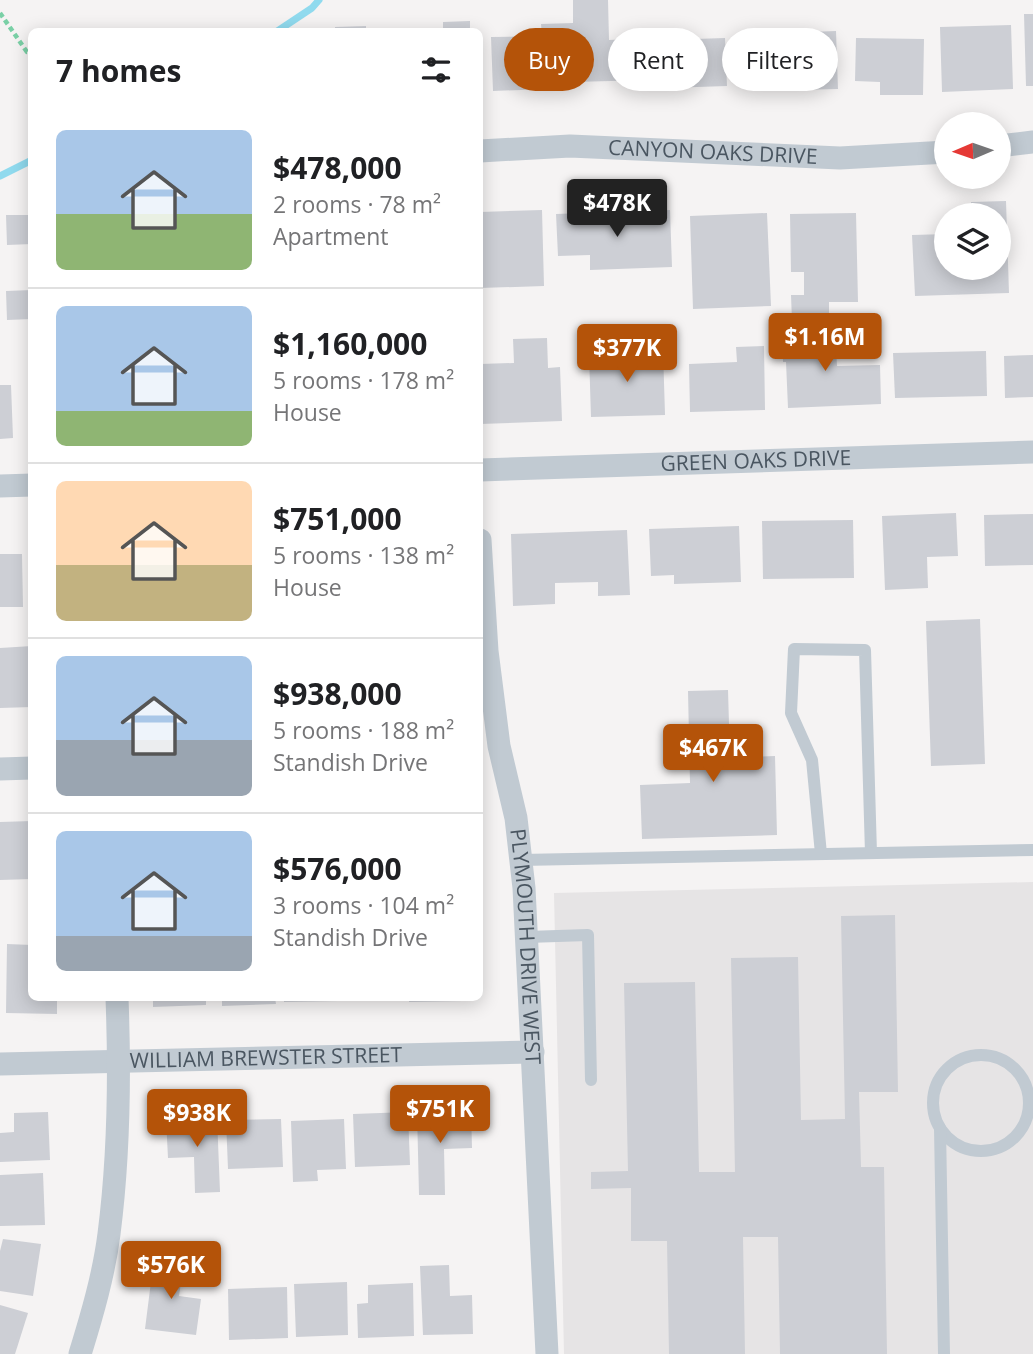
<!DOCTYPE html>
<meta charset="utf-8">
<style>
body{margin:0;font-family:"Open Sans",sans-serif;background:#f2f2f2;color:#202124;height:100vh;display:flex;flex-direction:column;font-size:26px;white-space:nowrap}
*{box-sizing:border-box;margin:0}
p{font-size:23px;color:#757577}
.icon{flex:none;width:38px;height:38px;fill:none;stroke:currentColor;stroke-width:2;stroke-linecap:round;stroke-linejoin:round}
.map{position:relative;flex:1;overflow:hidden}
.drawer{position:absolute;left:28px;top:28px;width:455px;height:973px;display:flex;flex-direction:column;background:#fff;border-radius:10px;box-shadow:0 4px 18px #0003}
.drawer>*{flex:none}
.banner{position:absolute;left:504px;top:28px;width:424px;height:63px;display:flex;gap:14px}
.needle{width:46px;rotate:268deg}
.buttons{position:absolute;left:934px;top:112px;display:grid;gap:14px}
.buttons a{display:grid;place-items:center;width:77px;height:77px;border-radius:50%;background:#fff;box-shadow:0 4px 18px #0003;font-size:35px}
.price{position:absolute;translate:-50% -60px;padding:0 16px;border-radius:7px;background:#b45309;color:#fff;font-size:23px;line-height:46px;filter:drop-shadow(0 2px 4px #0008)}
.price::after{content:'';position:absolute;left:50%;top:42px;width:21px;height:16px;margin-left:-10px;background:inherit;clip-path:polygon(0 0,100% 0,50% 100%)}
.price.on{background:#222;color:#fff}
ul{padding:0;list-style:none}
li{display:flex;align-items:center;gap:21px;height:175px;padding:0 28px}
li+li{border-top:2px solid #e0e0e0}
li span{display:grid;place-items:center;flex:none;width:196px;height:140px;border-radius:10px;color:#555}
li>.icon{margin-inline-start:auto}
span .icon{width:84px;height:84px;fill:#fffc;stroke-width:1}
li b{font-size:30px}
h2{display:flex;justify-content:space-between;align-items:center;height:84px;padding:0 28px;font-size:30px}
.pill{padding:0 24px;border-radius:32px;background:#fff;box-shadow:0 4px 18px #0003;font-size:24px;line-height:63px}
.pill.on{background:#b45309;color:#fff}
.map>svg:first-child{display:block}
</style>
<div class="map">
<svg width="1033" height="1354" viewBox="0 0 1033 1354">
<rect width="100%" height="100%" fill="#f5f3f3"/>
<path fill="#e6e4e5" d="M1033,882V1354H564L554,893Z"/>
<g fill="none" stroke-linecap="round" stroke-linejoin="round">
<g stroke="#90daee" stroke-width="7">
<path d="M276,32L312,8L319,0"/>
<path d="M0,176L32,160"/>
</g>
</g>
<g fill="#cdcfd5">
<path d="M573,0H608L609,40L648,38L649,80L573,82L574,88L493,91L491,37L542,36L541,24L573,23Z"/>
<path d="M1024,14H1033V86H1026Z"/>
<path d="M470,21V32H443V22Z"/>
<path d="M1011,25L1013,89L942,92L940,27Z"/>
<path d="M366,26V32H335V27Z"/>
<path d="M836,31L838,89L795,90V84L756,85L754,34Z"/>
<path d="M725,38L727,86L667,88L666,40Z"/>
<path d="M856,38L924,39L923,95H880V82L855,81Z"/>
<path d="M1006,201L1009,293L915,296L912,235L947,234V268H999V215H971V202Z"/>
<path d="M542,210L544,286L480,288V212Z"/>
<path d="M670,210L672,267L590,270V255L558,256L556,214Z"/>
<path d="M767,213L771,306L693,309L690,216Z"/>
<path d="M856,213L858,302H829V321H792L791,295H804V272H791L790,214Z"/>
<path d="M6,215H32V244L7,245Z"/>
<path d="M32,290V319L7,320L6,291Z"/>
<path d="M835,329L837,366L880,365L881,404L788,408L786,362H783L782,331Z"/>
<path d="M547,338L548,368L560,367L562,421L480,424V364L514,363L513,339Z"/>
<path d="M764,346L765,410L690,412L689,364L737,362L736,347Z"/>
<path d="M663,351L665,415L591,417L589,354Z"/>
<path d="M986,351L987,396L895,398L893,353Z"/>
<path d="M1033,355V397L1005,398L1004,356Z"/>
<path d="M0,385H11L13,438L0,439Z"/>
<path d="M956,513L958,556L927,557L928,588L885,590L882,516Z"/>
<path d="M1033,514V565L985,566L984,515Z"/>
<path d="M853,520L854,578L763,579L762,521Z"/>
<path d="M739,526L741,582L674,584V575L651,576L649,529Z"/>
<path d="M627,530L630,595L598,596V582L555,583V604L513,606L511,534Z"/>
<path d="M0,554H22L23,607H0Z"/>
<path d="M980,619L985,764L931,766L926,621Z"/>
<path d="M32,646V707L0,708V648Z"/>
<path d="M728,690L730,758L775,756L777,835L642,839L640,785L690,783L688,691Z"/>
<path d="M32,821V879L0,880V822Z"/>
<path d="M895,915L898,1092H859L861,1167H884L887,1354H780L778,1237H743L745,1354H669L667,1241H631V1188L591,1189V1172L628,1171L624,983L695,982L699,1172H735L731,958L798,957L801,1120L845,1119L841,916Z"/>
<path d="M7,944L32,945V998H57V1014L6,1013Z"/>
<path d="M153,998H206V1005L153,1007Z"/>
<path d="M222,998H275L276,1004L222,1006Z"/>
<path d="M284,998H338V1001L284,1002Z"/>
<path d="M409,998H462V1001L409,1002Z"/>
<path d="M471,1109L472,1148L444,1149L445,1195H419L417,1111Z"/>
<path d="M48,1112L50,1160L0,1162V1133L14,1132V1113Z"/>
<path d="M408,1112L410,1165L355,1167L353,1114Z"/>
<path d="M217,1117L220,1192L195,1193L194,1157L168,1158L166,1119Z"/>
<path d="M281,1119L283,1167L228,1169L226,1120Z"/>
<path d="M344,1119L346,1169L317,1170L318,1181L293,1182L291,1121Z"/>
<path d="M43,1173L45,1225L0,1226V1175Z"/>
<path d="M3,1239L41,1244L33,1296L0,1291V1251Z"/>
<path d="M154,1258L184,1262L179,1296L201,1299L196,1335L145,1329Z"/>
<path d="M449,1265L450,1296L472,1295L473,1334L423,1335L420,1266Z"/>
<path d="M347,1282L348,1335L296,1337L294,1284Z"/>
<path d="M413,1283L414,1336L358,1338L357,1304L368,1303V1285Z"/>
<path d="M287,1287L288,1338L229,1340L228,1289Z"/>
<path d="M0,1305L28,1313L15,1354H0Z"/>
</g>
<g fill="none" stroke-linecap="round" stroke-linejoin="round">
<path stroke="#7ad0a6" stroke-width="4.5" stroke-dasharray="5 3.5" stroke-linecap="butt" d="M0,13L27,52H32"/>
<g stroke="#c1cad2" stroke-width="12">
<path d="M821,854L812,760L791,713L794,649L865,650L871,853"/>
<path d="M521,860L1033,850"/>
<path d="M527,937L588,935L591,1080"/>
<circle cx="981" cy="1103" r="48"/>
<path d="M940,1128L944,1354"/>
</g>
<g stroke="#c1cad2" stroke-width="23">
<path d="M999,146L1033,142"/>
<path id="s1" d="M480,151L570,146L840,158L947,152"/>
<path id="s2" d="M480,470L1033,452"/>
<path d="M0,486L32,485"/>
<path id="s3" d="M480,540L487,651L499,746L516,818L524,888L547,1354"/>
<path d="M0,769L32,768"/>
<path id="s4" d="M0,1064L533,1052"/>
<path d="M80,1354C92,1315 104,1274 109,1234C119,1156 120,1076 117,998"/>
</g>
</g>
<g text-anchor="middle" stroke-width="5" stroke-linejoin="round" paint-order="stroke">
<g font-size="21" fill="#4a5661" stroke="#fff">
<text dy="7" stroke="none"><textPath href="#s1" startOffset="233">CANYON OAKS DRIVE</textPath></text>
<text dy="7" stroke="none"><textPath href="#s2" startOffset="276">GREEN OAKS DRIVE</textPath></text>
<text dy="7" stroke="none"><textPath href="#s3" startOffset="410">PLYMOUTH DRIVE WEST</textPath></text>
<text dy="7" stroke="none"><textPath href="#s4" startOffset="266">WILLIAM BREWSTER STREET</textPath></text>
</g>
</g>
</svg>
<div class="buttons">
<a><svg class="needle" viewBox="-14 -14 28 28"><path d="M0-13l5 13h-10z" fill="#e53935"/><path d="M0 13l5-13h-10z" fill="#757577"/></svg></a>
<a><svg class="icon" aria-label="layers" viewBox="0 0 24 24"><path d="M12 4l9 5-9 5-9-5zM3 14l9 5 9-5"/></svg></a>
</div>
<b class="price on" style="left:617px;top:239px">$478K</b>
<b class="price" style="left:825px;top:373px">$1.16M</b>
<b class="price" style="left:627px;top:384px">$377K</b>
<b class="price" style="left:713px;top:784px">$467K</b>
<b class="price" style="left:440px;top:1145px">$751K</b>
<b class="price" style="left:197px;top:1149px">$938K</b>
<b class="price" style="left:171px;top:1301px">$576K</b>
<div class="banner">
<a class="pill on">Buy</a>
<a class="pill">Rent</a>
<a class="pill">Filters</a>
</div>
<section class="drawer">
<h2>7 homes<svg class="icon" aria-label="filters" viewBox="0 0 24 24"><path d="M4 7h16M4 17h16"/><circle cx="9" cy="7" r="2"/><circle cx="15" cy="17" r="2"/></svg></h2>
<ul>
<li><span style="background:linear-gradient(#a9c7e8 60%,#8fb573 0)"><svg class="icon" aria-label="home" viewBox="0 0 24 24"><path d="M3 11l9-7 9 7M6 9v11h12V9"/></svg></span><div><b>$478,000</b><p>2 rooms · 78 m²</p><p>Apartment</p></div></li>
<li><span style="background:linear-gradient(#a9c7e8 75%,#8fb573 0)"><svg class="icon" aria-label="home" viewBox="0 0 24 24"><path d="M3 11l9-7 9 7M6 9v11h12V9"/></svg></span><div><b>$1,160,000</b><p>5 rooms · 178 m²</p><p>House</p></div></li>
<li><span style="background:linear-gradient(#ffd9b3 60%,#c2b280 0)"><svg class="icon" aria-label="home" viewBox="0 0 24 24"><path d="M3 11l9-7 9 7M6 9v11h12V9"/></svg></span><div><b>$751,000</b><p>5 rooms · 138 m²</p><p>House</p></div></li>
<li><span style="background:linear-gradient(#a9c7e8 60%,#9aa5b1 0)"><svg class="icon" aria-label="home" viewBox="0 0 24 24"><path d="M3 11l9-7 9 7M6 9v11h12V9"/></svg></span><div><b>$938,000</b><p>5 rooms · 188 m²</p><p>Standish Drive</p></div></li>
<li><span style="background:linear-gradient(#a9c7e8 75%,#9aa5b1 0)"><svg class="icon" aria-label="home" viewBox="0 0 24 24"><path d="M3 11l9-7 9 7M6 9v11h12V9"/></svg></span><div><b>$576,000</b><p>3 rooms · 104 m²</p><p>Standish Drive</p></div></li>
</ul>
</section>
</div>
